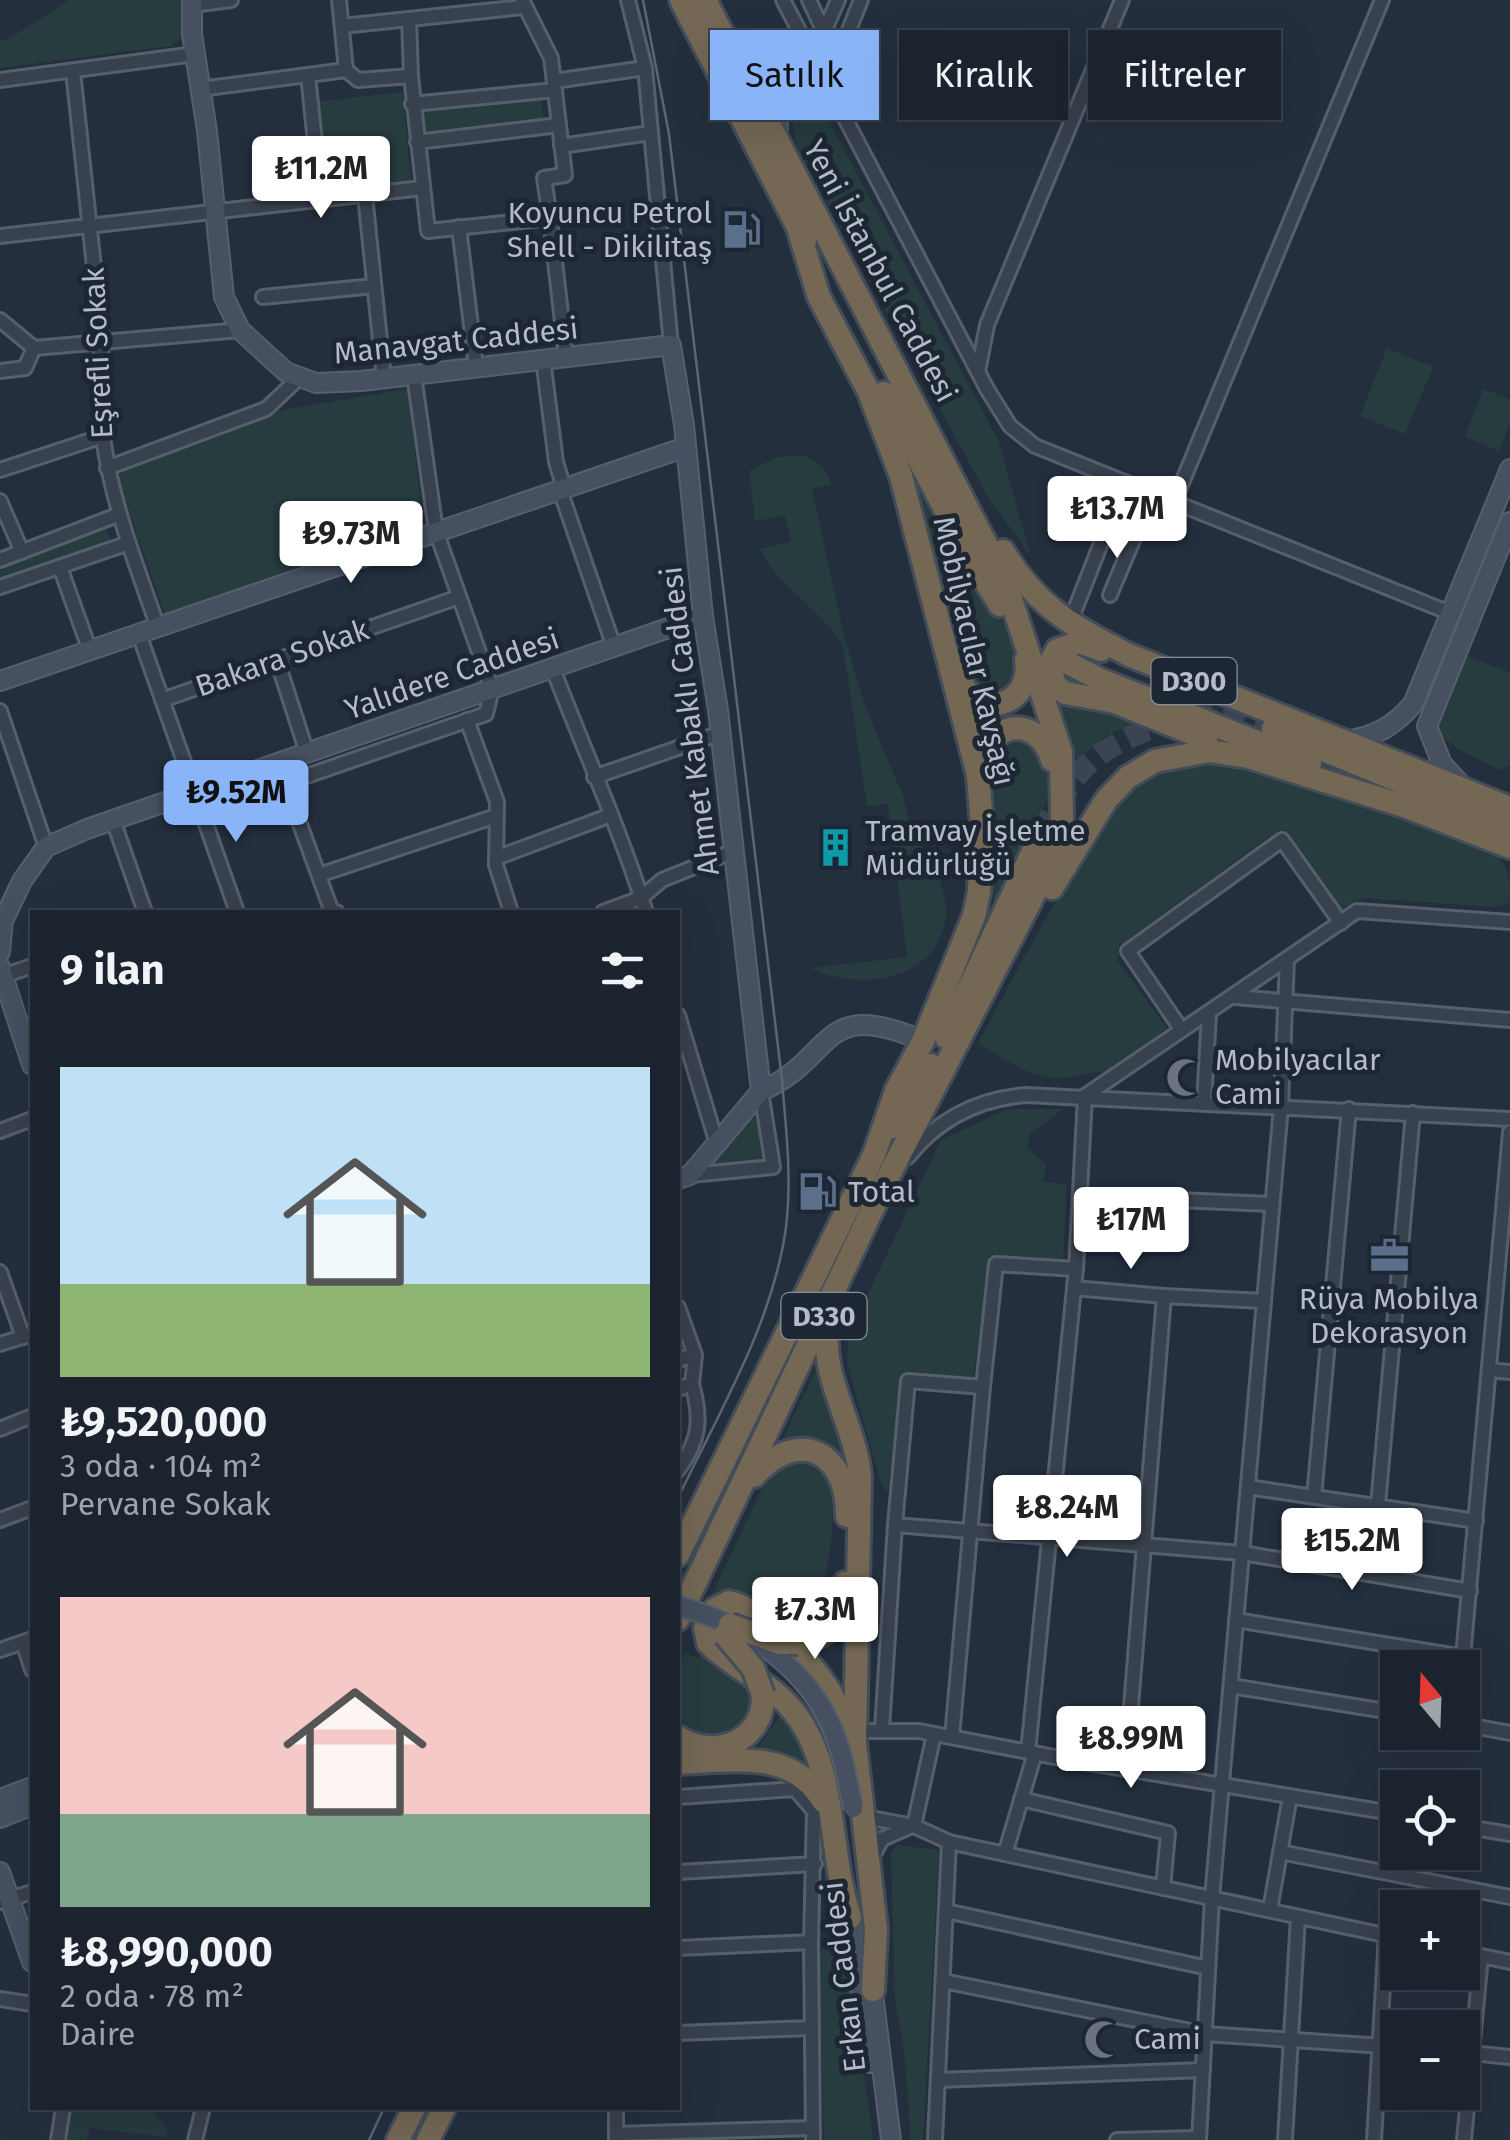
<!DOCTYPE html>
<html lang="tr">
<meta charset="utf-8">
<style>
body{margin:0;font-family:"Fira Sans",sans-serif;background:#242b36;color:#f1f3f6;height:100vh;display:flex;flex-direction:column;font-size:38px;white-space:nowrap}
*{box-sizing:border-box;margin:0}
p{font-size:32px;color:#a0a4aa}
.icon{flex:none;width:55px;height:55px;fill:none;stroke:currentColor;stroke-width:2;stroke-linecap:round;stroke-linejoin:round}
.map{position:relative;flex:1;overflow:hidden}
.panel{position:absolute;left:30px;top:910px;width:650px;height:1200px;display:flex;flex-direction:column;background:#1b232e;border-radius:0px;box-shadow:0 10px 40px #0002,0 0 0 2px #39404a}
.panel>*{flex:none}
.hud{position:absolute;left:710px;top:30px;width:650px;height:90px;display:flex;gap:20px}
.needle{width:65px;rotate:341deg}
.fabs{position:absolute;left:1380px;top:1650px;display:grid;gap:20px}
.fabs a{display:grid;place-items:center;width:100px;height:100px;border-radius:0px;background:#1b232e;box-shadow:0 10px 40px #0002,0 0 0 2px #39404a;font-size:50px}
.price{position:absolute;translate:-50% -85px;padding:0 22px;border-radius:10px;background:#fff;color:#222;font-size:32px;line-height:65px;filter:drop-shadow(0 2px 5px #0008)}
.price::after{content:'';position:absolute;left:50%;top:60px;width:30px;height:22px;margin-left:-15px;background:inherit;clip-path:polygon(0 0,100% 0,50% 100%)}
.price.on{background:#8ab4f8;color:#111}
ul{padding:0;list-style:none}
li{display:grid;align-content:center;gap:20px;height:530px;padding:0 30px}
li span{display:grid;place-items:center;height:310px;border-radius:0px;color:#555}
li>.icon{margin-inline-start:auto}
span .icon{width:180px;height:180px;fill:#fffc;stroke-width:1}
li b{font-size:42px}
h2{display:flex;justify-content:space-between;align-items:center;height:120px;padding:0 30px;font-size:42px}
.chip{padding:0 35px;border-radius:0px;background:#1b232e;box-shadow:0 10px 40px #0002,0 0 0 2px #39404a;font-size:35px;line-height:90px}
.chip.on{background:#8ab4f8;color:#111}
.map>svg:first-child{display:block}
</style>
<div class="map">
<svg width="1510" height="2140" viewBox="0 0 1510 2140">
<rect width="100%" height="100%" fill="#242f3e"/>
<g fill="#263c3f">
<path d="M69,0H185V35L170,46L0,68V40L9,39Z"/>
<path d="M812,89L999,442L1030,555L988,497L797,148L791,115L781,106Z"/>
<path d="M403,92L411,185L326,193L315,102Z"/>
<path d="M541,96L544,121L425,133L421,110Z"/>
<path d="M1387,348L1433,367L1405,434L1360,416Z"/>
<path d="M408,389L423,525L165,614L117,478L128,466L270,412Z"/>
<path d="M1483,389L1510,399V423L1499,451L1465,437Z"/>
<path d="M891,418L988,605L1016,638L1020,660L1013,690L987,697L965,680Z"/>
<path d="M798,455C816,458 825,467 831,484L812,489C828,558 841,638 865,704C875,733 889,761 900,789C906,803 908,819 915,833C927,859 945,879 946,909C947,978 860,994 811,968L907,957L888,804L867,806L843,646C822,609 777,587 760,549L791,542L785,516L755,521L749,471L775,458Z"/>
<path d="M106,527L111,544L0,582V571L21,558Z"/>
<path d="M1463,654L1510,673V765L1499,770L1458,749L1435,731Z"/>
<path d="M1058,701L1142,720L1106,736L1077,760Z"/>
<path d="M1021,733C1058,775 1058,782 1032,831L1026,830L1013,868L997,901H993L997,823L989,753Z"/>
<path d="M1210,761L1376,809L1493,853C1510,865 1510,881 1510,903L1494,907L1363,898L1341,909L1290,838L1270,836L1119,946L1117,960L1167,1028L1109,1072C1093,1069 1077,1078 1060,1078C1029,1079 1004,1058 978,1043C1010,987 1106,792 1157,769C1172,763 1194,763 1210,761Z"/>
<path d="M1008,1109H1063L1030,1134L1027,1147L1046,1164L1043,1182L1067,1184L1063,1262L990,1260L973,1379L903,1374L888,1492L882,1486L847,1363L849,1334L941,1140Z"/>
<path d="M749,1116L759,1120L762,1156L757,1161L714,1166L713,1163Z"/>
<path d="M818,1366L822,1367L853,1472L780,1445Z"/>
<path d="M802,1457C810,1462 822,1467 827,1475C840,1497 828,1588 814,1609L771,1619L709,1601L769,1474Z"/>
<path d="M685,1653L698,1658L701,1653L757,1692L749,1723L715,1743L678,1728V1669Z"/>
<path d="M772,1699L784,1709L815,1773L755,1752L780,1716Z"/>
<path d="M897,1845L939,1850L923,2140H911L905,2057L895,1998L891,1853Z"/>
<path d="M826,1851C842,1947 861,2042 873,2140H824L818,1955L828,1942L830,1897L823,1890Z"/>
<path d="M72,2108H151L168,2131L165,2137L90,2128L86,2140H67Z"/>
</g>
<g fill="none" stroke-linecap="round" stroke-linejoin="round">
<path stroke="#3a4453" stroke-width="22" stroke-dasharray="22 11" stroke-linecap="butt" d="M1041,834C1054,810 1068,782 1089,763C1123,732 1198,708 1243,718C1253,721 1263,725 1273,729"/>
<defs>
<g id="street">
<path d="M339,0L346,70"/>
<path d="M522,0L551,58L565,175L544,178L550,218"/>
<path d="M628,0L645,68L671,345"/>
<path d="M783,0L987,389L1010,426L1035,446L1450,613"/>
<path d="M809,0L837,60"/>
<path d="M192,5L231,0"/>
<path d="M409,19L411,76"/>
<path d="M342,26L523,7"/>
<path d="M824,32L838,0"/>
<path d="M73,71L102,342C90,449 124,529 158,628"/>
<path d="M308,75L321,200"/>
<path d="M824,76L837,60L861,0"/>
<path d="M0,80L195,54"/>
<path d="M554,81L645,68"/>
<path d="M200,89L346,70L358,80L411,76L428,231L550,218L566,357"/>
<path d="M412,104L555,90"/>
<path d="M417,142L559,125"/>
<path d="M561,146L650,133"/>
<path d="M365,195L384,379"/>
<path d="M459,227L476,367"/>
<path d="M0,236L422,188"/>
<path d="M263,297L374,286"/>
<path d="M0,320L34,348L240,330"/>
<path d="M543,359L556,462L564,488"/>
<path d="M0,371L25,368L34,348"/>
<path d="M978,372L987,325L1122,0"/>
<path d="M107,468L266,409L300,377"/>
<path d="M0,470L100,437"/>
<path d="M560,490L614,647"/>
<path d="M0,501L22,552"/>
<path d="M1174,502L1382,0"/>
<path d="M0,560L120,514"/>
<path d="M60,567L90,651"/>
<path d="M0,587L129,543"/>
<path d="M1110,595L1153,493"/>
<path d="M1069,625L1125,482"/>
<path d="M139,634L237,912"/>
<path d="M277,660L307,753"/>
<path d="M553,669C584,750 620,829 646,912"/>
<path d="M162,700L459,597"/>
<path d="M0,711L46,847"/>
<path d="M467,720L497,802L496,865L511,912"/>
<path d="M594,777L721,733"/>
<path d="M228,781L269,789L486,714L492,689L436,531L414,375"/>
<path d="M285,783L332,912H337"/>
<path d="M113,820L145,912"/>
<path d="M496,858L611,815"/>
<path d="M319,875L496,816"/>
<path d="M603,912L641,898L662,880L734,851"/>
<path d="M3,976L32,966"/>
<path d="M1235,997L1510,1020"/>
<path d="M678,1015L717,1144"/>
<path d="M1181,1029L1128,951L1282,840L1341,923"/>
<path d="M1085,1096L1357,911L1510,922"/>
<path d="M1204,1103L1209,1014"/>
<path d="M0,1131L32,1119"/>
<path d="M908,1157C938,1119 978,1099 1026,1095L1510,1119"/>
<path d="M690,1175L773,1167L761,1091"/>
<path d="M1082,1196L1272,1204"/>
<path d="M1076,1269L1074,1288L1164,1296"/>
<path d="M0,1272L23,1337"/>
<path d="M678,1307L695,1355L692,1384L678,1389"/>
<path d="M0,1344L32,1334"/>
<path d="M678,1360L695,1355"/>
<path d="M1489,1370L1510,1372"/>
<path d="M0,1429L32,1416"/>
<path d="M678,1470C700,1440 702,1419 692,1384"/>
<path d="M1248,1487L1476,1521"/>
<path d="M1314,1497L1349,1109"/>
<path d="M1378,1505L1413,1113"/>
<path d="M0,1520L32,1508"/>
<path d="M895,1525L1242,1553L1470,1591"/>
<path d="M1236,1620L1464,1657"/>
<path d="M23,1642L32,1670"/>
<path d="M0,1650L32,1639"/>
<path d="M1462,1668L1510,1132"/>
<path d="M1231,1686L1398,1713"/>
<path d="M1462,1724L1510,1733"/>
<path d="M882,1729L895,1525L908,1381L983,1387L996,1264L1076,1269L1085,1096"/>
<path d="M952,1737L983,1387"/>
<path d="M856,1741L865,1731H919L1065,1759L1398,1814"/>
<path d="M1028,1752L1074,1288"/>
<path d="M1126,1769L1164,1296L1264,1301"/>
<path d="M678,1797L795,1789L814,1811L811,1942L678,1948"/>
<path d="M1021,1799L1168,1833L1163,1888"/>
<path d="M865,1817L914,1826L949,1842L1398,1938"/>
<path d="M914,1826L934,1734"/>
<path d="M1462,1826L1510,1834"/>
<path d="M1280,1852L1510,1897"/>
<path d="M1005,1854L1035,1753"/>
<path d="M871,1859L882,1839L912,1826"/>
<path d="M678,1872L815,1864"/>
<path d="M0,1902L32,1892"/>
<path d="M1270,1910L1290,1796"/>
<path d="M946,1911L1208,1968"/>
<path d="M811,1942L813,2140"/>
<path d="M1462,1952L1510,1962"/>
<path d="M943,1981L1205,2034L1398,2047"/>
<path d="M0,1999L32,2004"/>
<path d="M678,2033L812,2028"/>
<path d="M1462,2052L1510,2057"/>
<path d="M938,2080L1203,2070"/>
<path d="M616,2108V2140"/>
<path d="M616,2134L813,2128"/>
<path d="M58,2140L63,2108"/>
<path d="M195,2140L203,2108"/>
<path d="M935,2140L949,1842"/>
<path d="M1117,2140L1199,2138"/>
<path d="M1199,2140L1212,1898L1281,1106L1287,960"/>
<path d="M1285,2140L1298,1917"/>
<path d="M1374,2140L1386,1935"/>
<path d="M1464,2140L1481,1956"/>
</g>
<g id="secondary">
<path d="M192,0V34L207,131L224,297L240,330L286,372L316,383L361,381L671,345L684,425L703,616L718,710L761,1091"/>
<path d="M743,67L756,79L774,87L810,76H824"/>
<path d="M778,136C776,103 782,99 810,84"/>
<path d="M0,681L686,447"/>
<path d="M1345,741C1375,737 1394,726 1413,704L1510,469"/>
<path d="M1464,788L1442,764L1427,726L1510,522"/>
<path d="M0,952L3,921L22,881L46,847L87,829L703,616"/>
<path d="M0,967L32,1065"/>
<path d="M678,1179L690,1175L761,1091C836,1059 818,995 923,1041"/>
<path d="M0,1799L32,1787"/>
<path d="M0,1818L32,1805"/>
<path d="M0,1872L32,1962"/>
<path d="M849,1906L870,2063"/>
<path d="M871,1977L891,2140"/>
</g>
<g id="highway">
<path d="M681,0L805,241"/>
<path d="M884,393L969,555L1000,605"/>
<path d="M1003,551C1036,606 1073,627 1129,655L1510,808"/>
<path d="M1101,650L1079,642L1057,650L1049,665L1055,685L1065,693L1115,702L1206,739"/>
<path d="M1064,661L1101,680L1310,763"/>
<path d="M959,676C974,722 1033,708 1026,660"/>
<path d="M1273,729L1510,827"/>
<path d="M985,775C979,722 1037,710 1052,760"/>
<path d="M1052,888L1106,800L1128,777L1155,761L1209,751L1248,757L1404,806L1510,847"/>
<path d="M946,1037L1041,834"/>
<path d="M892,1127L931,1065"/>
<path d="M829,1321C817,1374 856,1424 860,1477L855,1743L876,1929L873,1990"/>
<path d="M754,1476C799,1426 848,1452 847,1516"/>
<path d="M678,1555L874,1155L896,1091L923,1041L974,916L979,892L982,825L978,775L901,476L869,392L819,297L798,228"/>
<path d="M678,1619L884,1185L1045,873L1062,824L1061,752L1005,581L705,0"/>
<path d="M798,1643C831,1637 844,1616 845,1583"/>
<path d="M678,1737C713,1760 764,1743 763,1695"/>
<path d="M678,1763C731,1761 792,1748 823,1801"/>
<path d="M850,1917C827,1849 839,1760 788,1705C765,1680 732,1667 708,1643L705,1628L715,1609L729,1602C761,1608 812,1663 829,1690C838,1706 844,1724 853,1740"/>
<path d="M398,2140L414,2108"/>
<path d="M428,2140L444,2108"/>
</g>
</defs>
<use href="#street" stroke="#565f6c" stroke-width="18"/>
<use href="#secondary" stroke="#565f6c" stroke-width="22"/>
<use href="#highway" stroke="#434c59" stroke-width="28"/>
<use href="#street" stroke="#38414e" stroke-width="12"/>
<use href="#secondary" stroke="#465061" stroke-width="18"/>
<use href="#highway" stroke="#746855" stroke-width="22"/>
<g stroke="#5a6575" stroke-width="2.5">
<path d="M643,0L669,134L782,1080C786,1129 792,1178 786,1227C773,1323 719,1412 678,1498"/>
<path d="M369,2140L384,2108"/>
</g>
<defs>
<path id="secondary-bridge" d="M678,1606C737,1621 800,1662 828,1719C842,1747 847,1778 853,1808"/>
<g id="highway-bridge">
<path d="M730,1625L780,1643H798"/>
<path d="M725,1635L753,1668L763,1695"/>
</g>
</defs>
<use href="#secondary-bridge" stroke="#565f6c" stroke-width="22" stroke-linecap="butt"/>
<use href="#highway-bridge" stroke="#434c59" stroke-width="28" stroke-linecap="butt"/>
<use href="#secondary-bridge" stroke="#465061" stroke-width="18"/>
<use href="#highway-bridge" stroke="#746855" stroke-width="22"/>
</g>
<defs>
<symbol id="fuel-bare" viewBox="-9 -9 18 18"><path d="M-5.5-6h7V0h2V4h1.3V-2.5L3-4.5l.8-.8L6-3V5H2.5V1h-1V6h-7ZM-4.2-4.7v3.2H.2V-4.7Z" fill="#5c6f8a" stroke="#1d2633" stroke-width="2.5" paint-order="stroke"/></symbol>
<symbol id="building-bare" viewBox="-9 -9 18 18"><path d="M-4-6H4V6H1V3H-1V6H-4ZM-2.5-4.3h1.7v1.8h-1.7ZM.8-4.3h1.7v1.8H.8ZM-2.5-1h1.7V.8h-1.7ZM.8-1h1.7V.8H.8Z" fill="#0f9aa8" stroke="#1d2633" stroke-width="2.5" paint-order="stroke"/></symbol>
<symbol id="mosque-bare" viewBox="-9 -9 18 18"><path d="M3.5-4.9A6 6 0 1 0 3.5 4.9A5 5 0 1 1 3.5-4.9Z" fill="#6b7280" stroke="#1d2633" stroke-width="2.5" paint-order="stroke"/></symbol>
<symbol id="office-bare" viewBox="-9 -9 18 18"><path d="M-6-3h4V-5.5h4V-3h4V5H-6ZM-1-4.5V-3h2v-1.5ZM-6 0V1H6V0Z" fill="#5c6f8a" stroke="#1d2633" stroke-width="2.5" paint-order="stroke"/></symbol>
</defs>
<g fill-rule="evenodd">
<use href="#fuel-bare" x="714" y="202" width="55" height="55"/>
<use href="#building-bare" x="808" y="820" width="55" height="55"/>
<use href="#mosque-bare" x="1158" y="1050" width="55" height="55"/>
<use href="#fuel-bare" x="790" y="1164" width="55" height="55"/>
<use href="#office-bare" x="1362" y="1228" width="55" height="55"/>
<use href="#mosque-bare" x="1076" y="2012" width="55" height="55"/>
</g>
<g text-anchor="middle" stroke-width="10" stroke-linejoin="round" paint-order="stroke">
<g fill="#1d2633" stroke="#878f9c" stroke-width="2.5">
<rect x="1151.5" y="658" width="85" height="46" rx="8"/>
<rect x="781.5" y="1293" width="85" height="46" rx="8"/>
</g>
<g font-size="28" font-weight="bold" fill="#b4bcc9">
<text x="1194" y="691">D300</text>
<text x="824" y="1326">D330</text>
</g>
<g font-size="30" fill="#b4bcc9" stroke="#1d2633" text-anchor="start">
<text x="712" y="223" text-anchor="end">Koyuncu Petrol<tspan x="712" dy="34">Shell - Dikilitaş</tspan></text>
<text x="865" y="841">Tramvay İşletme<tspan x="865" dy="34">Müdürlüğü</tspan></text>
<text x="1215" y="1070">Mobilyacılar<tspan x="1215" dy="34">Cami</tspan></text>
<text x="848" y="1202">Total</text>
<text x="1389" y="1309" text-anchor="middle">Rüya Mobilya<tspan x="1389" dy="34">Dekorasyon</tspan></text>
<text x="1134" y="2049">Cami</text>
</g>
<g font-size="30" fill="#b4bcc9" stroke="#1d2633">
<text transform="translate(880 271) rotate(62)" y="10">Yeni İstanbul Caddesi</text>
<text transform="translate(456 341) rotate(-6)" y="10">Manavgat Caddesi</text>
<text transform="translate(98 353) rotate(-93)" y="10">Eşrefli Sokak</text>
<text transform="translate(974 651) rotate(77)" y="10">Mobilyacılar Kavşağı</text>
<text transform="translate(282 658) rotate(-19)" y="10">Bakara Sokak</text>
<text transform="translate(452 674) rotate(-19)" y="10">Yalıdere Caddesi</text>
<text transform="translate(690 721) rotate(-97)" y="10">Ahmet Kabaklı Caddesi</text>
<text transform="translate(844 1977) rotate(-97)" y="10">Erkan Caddesi</text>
</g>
</g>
</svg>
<div class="fabs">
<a><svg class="needle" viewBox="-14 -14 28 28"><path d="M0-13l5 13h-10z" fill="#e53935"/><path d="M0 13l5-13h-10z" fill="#a0a4aa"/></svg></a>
<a><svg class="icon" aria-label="locate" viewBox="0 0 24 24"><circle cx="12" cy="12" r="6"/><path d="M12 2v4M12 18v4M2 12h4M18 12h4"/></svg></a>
<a>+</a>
<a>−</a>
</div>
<b class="price" style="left:321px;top:221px">₺11.2M</b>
<b class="price" style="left:1117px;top:561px">₺13.7M</b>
<b class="price" style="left:351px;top:586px">₺9.73M</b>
<b class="price on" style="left:236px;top:845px">₺9.52M</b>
<b class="price" style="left:1131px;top:1272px">₺17M</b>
<b class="price" style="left:1067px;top:1560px">₺8.24M</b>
<b class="price" style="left:1352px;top:1593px">₺15.2M</b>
<b class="price" style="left:815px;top:1662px">₺7.3M</b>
<b class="price" style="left:1131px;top:1791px">₺8.99M</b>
<div class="hud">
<a class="chip on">Satılık</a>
<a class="chip">Kiralık</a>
<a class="chip">Filtreler</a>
</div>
<section class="panel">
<h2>9 ilan<svg class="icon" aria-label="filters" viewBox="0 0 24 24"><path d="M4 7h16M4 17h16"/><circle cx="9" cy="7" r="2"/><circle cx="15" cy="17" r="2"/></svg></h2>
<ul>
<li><span style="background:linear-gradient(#bfe0f5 70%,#8fb573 0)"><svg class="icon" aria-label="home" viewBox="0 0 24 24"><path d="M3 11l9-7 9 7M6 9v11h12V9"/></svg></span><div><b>₺9,520,000</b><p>3 oda · 104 m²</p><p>Pervane Sokak</p></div></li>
<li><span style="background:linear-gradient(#f6c9c9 70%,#7fa58c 0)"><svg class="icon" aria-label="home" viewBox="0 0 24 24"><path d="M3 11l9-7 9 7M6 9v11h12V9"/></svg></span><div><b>₺8,990,000</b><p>2 oda · 78 m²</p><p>Daire</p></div></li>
</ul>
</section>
</div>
